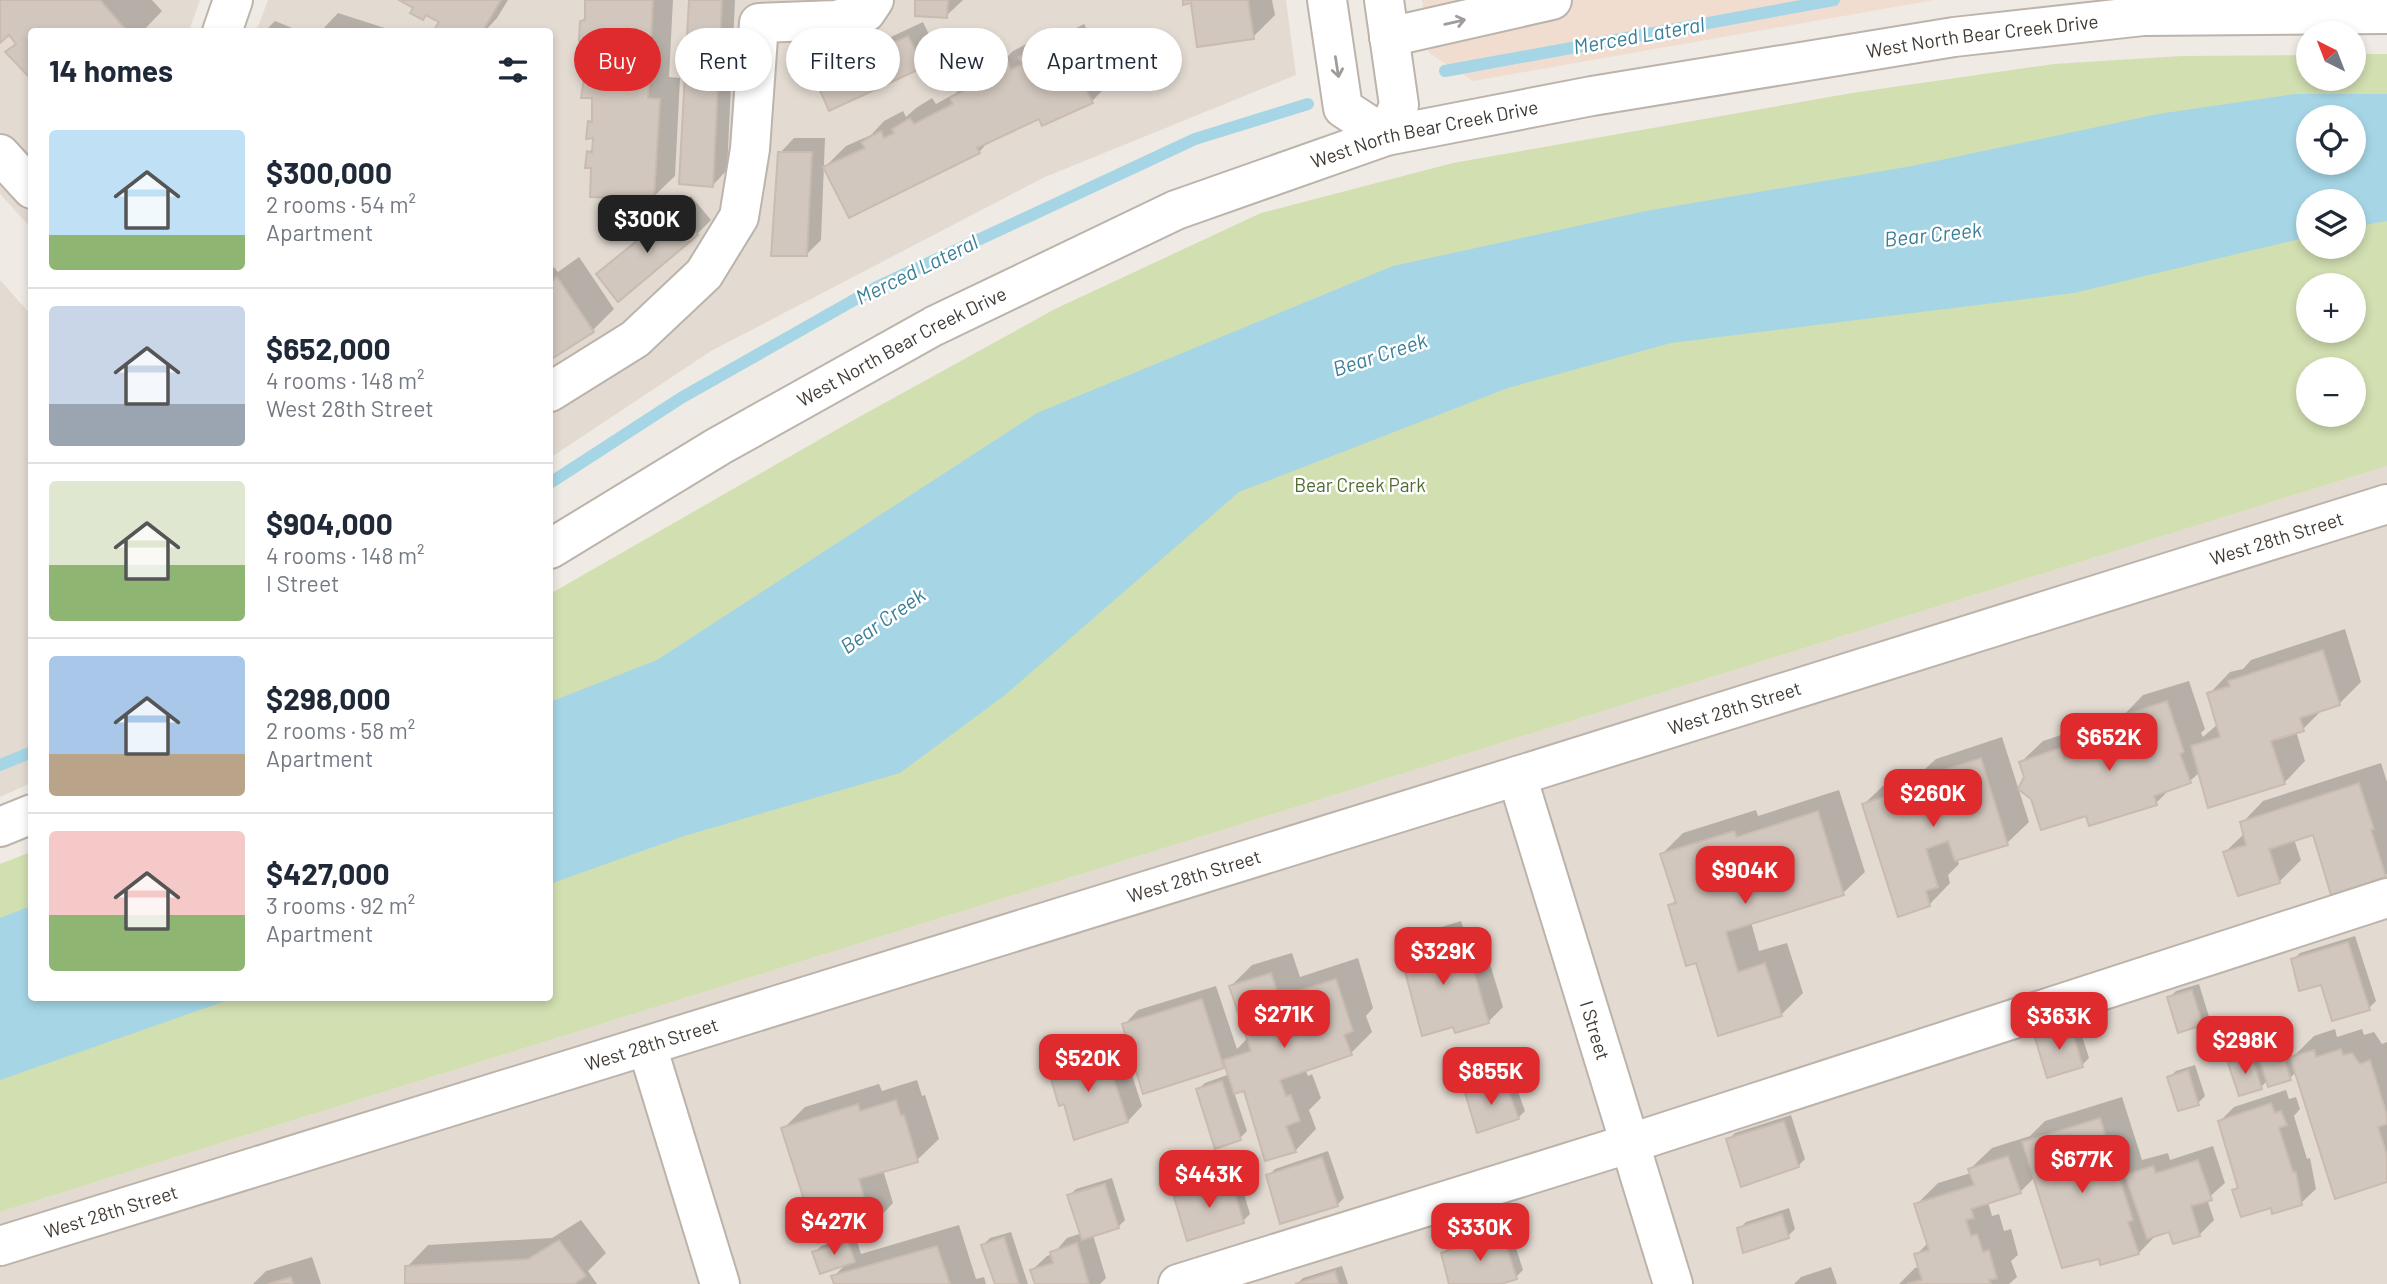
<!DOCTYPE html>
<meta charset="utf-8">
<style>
body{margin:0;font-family:Barlow,sans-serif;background:#f2f2f3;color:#1f2937;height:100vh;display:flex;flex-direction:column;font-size:26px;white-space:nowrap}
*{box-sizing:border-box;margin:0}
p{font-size:23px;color:#747a83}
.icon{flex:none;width:38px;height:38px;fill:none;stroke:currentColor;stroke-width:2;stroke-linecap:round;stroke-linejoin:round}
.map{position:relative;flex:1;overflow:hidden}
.panel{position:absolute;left:28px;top:28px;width:525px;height:973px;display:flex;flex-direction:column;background:#fff;border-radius:7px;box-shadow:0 4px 10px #0003}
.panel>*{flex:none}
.banner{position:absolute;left:574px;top:28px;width:665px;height:63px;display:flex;gap:14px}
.needle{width:46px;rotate:318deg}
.buttons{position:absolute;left:2296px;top:21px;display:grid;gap:14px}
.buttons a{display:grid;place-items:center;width:70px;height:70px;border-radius:50%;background:#fff;box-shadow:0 4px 10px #0003;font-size:35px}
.price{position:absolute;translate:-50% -60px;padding:0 16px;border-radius:14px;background:#df2b2d;color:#fff;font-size:23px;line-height:46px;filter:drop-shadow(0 2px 4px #0008)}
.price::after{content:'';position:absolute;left:50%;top:42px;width:21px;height:16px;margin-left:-10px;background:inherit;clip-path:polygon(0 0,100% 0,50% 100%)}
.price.current{background:#222;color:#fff}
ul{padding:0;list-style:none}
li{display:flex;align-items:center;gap:21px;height:175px;padding:0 21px}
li+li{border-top:2px solid #e0e1e3}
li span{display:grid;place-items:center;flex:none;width:196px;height:140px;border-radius:7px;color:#555}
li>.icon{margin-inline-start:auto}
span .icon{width:84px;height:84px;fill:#fffc;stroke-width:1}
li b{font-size:30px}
h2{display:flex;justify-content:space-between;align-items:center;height:84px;padding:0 21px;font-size:30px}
.tag{padding:0 24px;border-radius:32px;background:#fff;box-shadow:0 4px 10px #0003;font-size:24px;line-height:63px}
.tag.current{background:#df2b2d;color:#fff}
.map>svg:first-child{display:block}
</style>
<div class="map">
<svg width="2387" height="1284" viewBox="0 0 2387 1284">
<rect width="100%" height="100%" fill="#efeae4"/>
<g fill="#e3dbd2">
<path d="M0,0H200L189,31L32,32L31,228L0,194Z"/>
<path d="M268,0H1286L1296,75L1045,177L711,351L550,458V32H256Z"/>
<path d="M0,280L32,316L31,783L0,797Z"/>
<path d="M2387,466V1284H0V1212Z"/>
</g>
<path fill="#f0ddd0" d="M1422,0H1934L1473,81L1429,53Z"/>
<path fill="#d2dfb1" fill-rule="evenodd" d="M2354,54H2387V466L0,1212V864L31,852L32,998H550V594L850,422L1055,309L1261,213L1453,163L1852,93L2054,64L2182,56L2308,55V79H2354ZM2308,117H2354V163H2308ZM2308,201H2354V247H2308ZM2308,285H2354V331H2308ZM2308,369H2354V415H2308Z"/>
<g fill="#a6d6e6" fill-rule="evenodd">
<path d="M2294,94H2387V221L2354,227V201H2308V237L2074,293L1671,343L1508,388L1239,492L1005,695L900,773L684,836L550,884V702L657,660L1037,413L1393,266L1646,211L1912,166L2158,114ZM2308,117H2354V163H2308Z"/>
<path d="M31,906L32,998H234L0,1080V918Z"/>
</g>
<g fill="#0003">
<path d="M0,0H152L162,11L142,32H32L8,52L17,42L9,32L0,41Z"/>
<path d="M403,0H508L497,18L484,32H461L427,14L423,18L415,7Z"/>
<path d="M587,0H673L669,77L680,78L675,176L653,197L593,166L589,152L594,147V137L589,122L594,118V96L581,53L586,47L588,38L581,21L587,16Z"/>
<path d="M691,0H735L727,170L713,185Z"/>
<path d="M917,0H963L946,16Z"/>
<path d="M1185,0H1272L1275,15L1253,37L1192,1Z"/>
<path d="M338,13L391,30L320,32Z"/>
<path d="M275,21L302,32H264Z"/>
<path d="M923,22L937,51L923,65L817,80L831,65Z"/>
<path d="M1084,24L1113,80L1092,101L1040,116L991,139L979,152L825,167L846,146L871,135L884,121L903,111L906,117L916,108L932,98L936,104L956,93L973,77L1001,63L1013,51L1030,42L1031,47L1042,36L1055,30L1057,38Z"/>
<path d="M794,138H825L821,240L806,255L780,153Z"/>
<path d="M691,196L711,220L697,234L598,275Z"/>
<path d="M579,257L614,309L592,331L550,358V270L554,267L558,272Z"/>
<path d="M2345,629L2361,682L2339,704L2323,709L2303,729L2296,731L2305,761L2284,783L2200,772L2190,781L2171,788L2156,803L2087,814L2026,777L2021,762L2043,741L2082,728L2086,739L2125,727L2122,717L2143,695L2189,681L2205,729L2201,733L2203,737L2218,724L2209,694L2230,672L2243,669L2251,660Z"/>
<path d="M2002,737L2029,822L2007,843L1957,859L1959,864L1948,875L1950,883L1929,905L1864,804L1886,783L1924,770L1936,759Z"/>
<path d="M2381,763L2387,782V874L2385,876L2314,833L2294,839L2301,860L2279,882L2225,852L2245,833L2242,823L2263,801Z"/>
<path d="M1839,790L1865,872L1843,893L1751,922L1759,951L1787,943L1803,993L1781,1015L1697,961L1670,906L1677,899L1662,854L1683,833L1756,810L1758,816Z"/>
<path d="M1461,921L1465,933L1473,932L1476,942L1483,941L1503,1007L1488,1022L1454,1025L1401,950L1416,935Z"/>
<path d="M2355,936L2376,1001L2369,1008L2322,982L2293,960L2300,953Z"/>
<path d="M1292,953L1300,977L1358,958L1373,1008L1366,1016L1372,1032L1351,1053L1305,1069L1308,1076L1312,1074L1321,1098L1309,1110L1316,1129L1295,1151L1245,1089L1234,1092L1247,1131L1240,1138L1198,1089L1205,1083L1230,1074L1226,1063L1223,1066L1124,1025L1138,1010L1216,986L1237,1049L1247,1039L1231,986L1252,965Z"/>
<path d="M2199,984L2209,1017L2202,1024L2169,998L2176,991Z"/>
<path d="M2077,1020L2089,1058L2082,1065L2037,1039L2044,1032Z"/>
<path d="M2335,1029L2337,1037L2362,1029L2364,1035L2374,1032L2382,1044L2387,1042V1180L2297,1071L2290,1078L2268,1080L2261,1087L2230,1063L2237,1056L2258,1049L2259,1052L2266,1045L2286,1038L2292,1058L2314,1036Z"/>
<path d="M1119,1035L1142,1106L1128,1121L1065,1102L1049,1067L1064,1052Z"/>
<path d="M2195,1065L2205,1096L2198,1103L2169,1078L2176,1071Z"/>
<path d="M1512,1075L1525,1111L1518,1118L1467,1094L1474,1087Z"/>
<path d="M917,1080L922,1096L925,1095L939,1139L917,1160L883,1170L893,1203L872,1225L783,1129L805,1107L879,1084L882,1091Z"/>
<path d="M2286,1090L2289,1099L2296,1097L2300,1109L2294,1116L2307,1159L2310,1158L2316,1189L2301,1203L2272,1206L2234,1190L2239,1186L2219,1122L2234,1107Z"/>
<path d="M2122,1097L2142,1160L2168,1153L2170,1160L2213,1146L2225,1183L2207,1199L2214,1220L2199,1235L2170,1230L2157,1234L2139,1253L2101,1263L2100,1257L2035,1177L2020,1192L1988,1202L1992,1216L1999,1214L2004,1231L2011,1229L2018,1255L2011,1261L2017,1277L2009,1284H1899L1915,1268L1919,1267L1916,1255L1928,1243L1916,1205L1938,1183L1971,1173L1970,1169L1992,1148L2030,1136L2045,1121Z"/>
<path d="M1791,1115L1805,1159L1798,1166L1728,1140L1735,1133Z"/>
<path d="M1328,1151L1344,1198L1337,1205L1268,1176L1275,1169Z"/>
<path d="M1238,1174L1250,1214L1243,1221L1176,1198L1183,1191Z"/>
<path d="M1112,1178L1125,1220L1118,1227L1093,1235L1106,1278L1100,1284H1037L1032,1270L1047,1256L1053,1254L1067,1238L1082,1233L1069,1196L1076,1189Z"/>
<path d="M1789,1208L1795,1229L1788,1236L1739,1229L1746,1222Z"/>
<path d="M581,1220L606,1253L588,1271L597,1284H407V1267L428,1245L552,1238Z"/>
<path d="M959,1225L976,1279L984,1277L986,1284H835L833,1277L847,1263L814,1253L821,1246L855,1235L861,1254Z"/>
<path d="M1509,1226L1523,1270L1516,1277L1496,1284H1451L1443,1253L1450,1246Z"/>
<path d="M1011,1232L1028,1284H997L983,1245L990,1238Z"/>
<path d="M312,1257L321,1284H253L266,1271Z"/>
<path d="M1342,1266L1348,1284H1297L1303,1278Z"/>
<path d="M1831,1267L1837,1284H1794L1801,1277Z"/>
</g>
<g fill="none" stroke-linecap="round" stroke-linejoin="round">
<g stroke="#a6d6e6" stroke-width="12">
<path d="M1445,71L1834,0"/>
<path d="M550,483L681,398L877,287L1195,139L1308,104"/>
<path d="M0,765L32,752"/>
</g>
</g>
<g fill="#d2c7be" stroke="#c9bbaf" stroke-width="2">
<path d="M0,0H100L128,32H32V80L5,52L16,44L9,35L0,43Z"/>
<path d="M399,0H501L482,32H443L435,28L439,22L426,15L423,20L410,13L413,8Z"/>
<path d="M585,0H653L648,98L660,99L654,199L590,197L591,168H585L587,151L592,153L593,138L586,139L588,121L592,122V98H581L585,71L577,68L579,52L584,54L585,40L579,41L580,21L585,20Z"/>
<path d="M689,0H722L713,187L679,184Z"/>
<path d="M915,0H948L947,18L915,16Z"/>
<path d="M1183,0H1248L1254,39L1197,47L1191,3L1183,5Z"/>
<path d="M908,36L924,67L829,111L815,79Z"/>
<path d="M1062,44L1093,103L1042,126L1039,119L977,148L980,153L849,218L823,167L865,148L861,142L881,131L884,138L894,133L892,129L910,118L914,124L953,104L950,98L991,77L989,72L1008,62L1011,70L1022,64L1018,57L1034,50L1036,58Z"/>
<path d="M778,152H812L807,256H771Z"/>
<path d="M676,209L698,235L618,302L596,274Z"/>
<path d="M557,277L594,332L550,360V283Z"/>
<path d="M2323,650L2340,705L2300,718L2304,731L2271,741L2285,784L2208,808L2191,746L2220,737L2207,693L2230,686L2228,681Z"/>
<path d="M2167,701L2184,752L2180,754L2191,783L2154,796L2157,805L2089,826L2086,816L2041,830L2031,799L2018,789L2024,777L2019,762L2060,748L2064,759L2127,740L2120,716Z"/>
<path d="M1981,758L2008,845L1955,861L1948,841L1926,849L1938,887L1926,891L1930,906L1898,917L1862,804L1915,787L1912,780Z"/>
<path d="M2359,783L2374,829L2371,830L2386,877L2331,895L2313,835L2269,849L2280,883L2238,896L2223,852L2246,845L2240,822Z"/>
<path d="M1818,811L1844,895L1726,932L1738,972L1765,963L1782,1016L1718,1036L1696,963L1686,966L1668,905L1676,903L1660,854L1734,831L1737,837Z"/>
<path d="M1446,935L1451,947L1458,946L1461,956L1469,954L1489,1023L1455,1033L1453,1027L1422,1036L1399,949Z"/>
<path d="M2348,942L2370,1010L2332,1021L2321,985L2299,991L2291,959Z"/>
<path d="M1271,973L1279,997L1336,979L1353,1031L1344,1035L1352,1055L1280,1080L1286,1096L1291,1095L1300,1121L1286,1126L1296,1152L1265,1161L1244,1091L1234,1094L1223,1060L1251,1051L1229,986Z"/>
<path d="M2192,990L2203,1025L2178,1033L2167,997Z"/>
<path d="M1202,999L1224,1068L1143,1094L1122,1024Z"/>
<path d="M2071,1026L2083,1067L2047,1078L2035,1038Z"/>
<path d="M2279,1044L2291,1080L2268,1087L2257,1051Z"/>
<path d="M1104,1049L1128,1122L1074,1140L1064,1104L1059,1106L1047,1066Z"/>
<path d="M2341,1049L2343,1055L2352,1053L2360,1064L2370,1060L2387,1115V1124L2378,1127L2387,1155V1182L2335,1199L2290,1057L2314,1050L2316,1057Z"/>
<path d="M2251,1055L2262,1089L2239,1096L2228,1063Z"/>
<path d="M2188,1070L2199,1105L2178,1111L2167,1077Z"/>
<path d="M1222,1081L1241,1140L1215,1149L1196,1089Z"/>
<path d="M1505,1081L1519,1119L1477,1133L1465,1093Z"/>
<path d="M896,1100L901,1116L904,1115L918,1162L859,1179L872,1226L818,1243L781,1128L858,1104L860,1111Z"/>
<path d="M2271,1103L2275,1113L2281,1111L2287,1125L2279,1128L2293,1172H2296L2302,1205L2272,1214L2271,1208L2241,1217L2232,1190L2238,1188L2218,1121Z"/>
<path d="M2100,1118L2133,1220L2128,1222L2139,1254L2100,1265L2099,1259L2062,1268L2022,1142Z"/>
<path d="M1784,1121L1799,1167L1741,1187L1726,1139Z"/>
<path d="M2008,1156L2021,1193L1971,1209L1974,1218L1966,1220L1971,1236L1977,1234L1983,1252L1989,1250L1997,1278L1989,1280L1991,1284H1907L1922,1280L1914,1254L1929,1250L1914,1204L1974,1185L1968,1169Z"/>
<path d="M1322,1157L1338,1206L1280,1224L1266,1175Z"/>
<path d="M2198,1160L2212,1200L2191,1206L2200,1236L2173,1244L2169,1232L2147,1239L2125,1175L2153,1166L2156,1173Z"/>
<path d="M1231,1180L1244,1223L1187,1241L1174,1197Z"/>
<path d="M1105,1184L1119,1228L1082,1240L1067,1195Z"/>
<path d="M1782,1214L1789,1238L1743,1253L1737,1228Z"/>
<path d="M1502,1232L1517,1279L1501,1284H1449L1441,1253Z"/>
<path d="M1004,1237L1019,1284H995L981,1245Z"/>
<path d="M559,1240L586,1276L574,1284H405V1266L528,1259Z"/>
<path d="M848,1241L855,1262L820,1274L812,1252Z"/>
<path d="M1077,1243L1089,1284H1035L1030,1270L1053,1263L1050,1252Z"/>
<path d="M937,1246L950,1284H834L831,1276Z"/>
<path d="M1335,1271L1339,1284H1295Z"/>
<path d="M291,1277L293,1284H268Z"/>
</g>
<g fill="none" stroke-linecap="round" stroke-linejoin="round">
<defs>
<g id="minor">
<path d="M1327,0L1343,108L1386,136L1399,105L1384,0"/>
<path d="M222,32L233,0"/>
<path d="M1389,37L1552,0"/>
<path d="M0,154L32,189"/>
<path d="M550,392L635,339L704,274L739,217L750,149L759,23L836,20L866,12L874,0"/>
<path id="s1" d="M550,549L719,446L934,326L1176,210L1386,136L1592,96L1954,37L2143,16L2387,14"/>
<path id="s2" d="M1517,776L1673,1284"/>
<path d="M0,827L32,814"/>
<path d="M647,1046L720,1284"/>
<path id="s3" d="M0,1246L1517,776L2387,504"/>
<path d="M1178,1284L1631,1143L2387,898"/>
</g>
</defs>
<use href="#minor" stroke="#bcb3ab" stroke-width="42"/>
<use href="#minor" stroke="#fff" stroke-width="38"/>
</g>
<defs><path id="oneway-shaft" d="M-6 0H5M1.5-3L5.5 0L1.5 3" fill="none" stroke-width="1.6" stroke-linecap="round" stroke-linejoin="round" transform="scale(1.75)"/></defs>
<g stroke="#a09c9a">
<use href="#oneway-shaft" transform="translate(1455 22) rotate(-13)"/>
<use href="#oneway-shaft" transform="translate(1337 67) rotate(81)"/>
</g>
<g text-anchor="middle" stroke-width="5" stroke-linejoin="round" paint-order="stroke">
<g font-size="19" fill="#413a34" stroke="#fff">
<text dy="7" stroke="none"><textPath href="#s1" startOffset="1540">West North Bear Creek Drive</textPath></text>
<text dy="7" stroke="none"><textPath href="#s1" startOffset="973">West North Bear Creek Drive</textPath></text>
<text dy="7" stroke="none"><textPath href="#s1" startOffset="406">West North Bear Creek Drive</textPath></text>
<text dy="7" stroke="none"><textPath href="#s3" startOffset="2384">West 28th Street</textPath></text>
<text dy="7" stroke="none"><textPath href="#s3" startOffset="1816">West 28th Street</textPath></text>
<text dy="7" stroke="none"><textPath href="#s3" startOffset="1250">West 28th Street</textPath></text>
<text dy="7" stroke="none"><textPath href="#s2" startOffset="266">I Street</textPath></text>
<text dy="7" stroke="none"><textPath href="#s3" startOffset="682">West 28th Street</textPath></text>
<text dy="7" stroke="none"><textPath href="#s3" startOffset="116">West 28th Street</textPath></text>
</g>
<g font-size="19" fill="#4f6a30" stroke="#fff">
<text x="1360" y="492">Bear Creek Park</text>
</g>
<g font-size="21" font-style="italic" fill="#3a7f97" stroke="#fff">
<text transform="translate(1639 36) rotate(-10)" y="7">Merced Lateral</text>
<text transform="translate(1933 235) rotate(-6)" y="7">Bear Creek</text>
<text transform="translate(917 270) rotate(-26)" y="7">Merced Lateral</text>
<text transform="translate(1380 355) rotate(-18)" y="7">Bear Creek</text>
<text transform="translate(883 621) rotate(-35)" y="7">Bear Creek</text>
</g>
</g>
</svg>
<div class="buttons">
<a><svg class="needle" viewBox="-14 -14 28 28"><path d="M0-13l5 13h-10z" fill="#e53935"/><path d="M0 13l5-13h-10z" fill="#747a83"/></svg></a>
<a><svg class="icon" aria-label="locate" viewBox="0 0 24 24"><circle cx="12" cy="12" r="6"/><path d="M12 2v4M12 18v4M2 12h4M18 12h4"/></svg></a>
<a><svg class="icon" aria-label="layers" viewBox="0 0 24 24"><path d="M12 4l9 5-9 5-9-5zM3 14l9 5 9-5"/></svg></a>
<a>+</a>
<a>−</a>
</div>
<b class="price current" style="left:647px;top:255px">$300K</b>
<b class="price" style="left:2109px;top:773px">$652K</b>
<b class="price" style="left:1933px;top:829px">$260K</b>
<b class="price" style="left:1745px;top:906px">$904K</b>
<b class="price" style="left:1443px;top:987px">$329K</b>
<b class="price" style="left:1284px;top:1050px">$271K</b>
<b class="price" style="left:2059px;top:1052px">$363K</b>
<b class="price" style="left:2245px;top:1076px">$298K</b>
<b class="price" style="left:1088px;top:1094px">$520K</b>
<b class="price" style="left:1491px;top:1107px">$855K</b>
<b class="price" style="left:2082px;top:1195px">$677K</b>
<b class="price" style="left:1209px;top:1210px">$443K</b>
<b class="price" style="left:834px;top:1257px">$427K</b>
<b class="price" style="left:1480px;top:1263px">$330K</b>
<div class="banner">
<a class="tag current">Buy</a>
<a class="tag">Rent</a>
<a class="tag">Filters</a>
<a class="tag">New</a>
<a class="tag">Apartment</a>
</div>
<section class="panel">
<h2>14 homes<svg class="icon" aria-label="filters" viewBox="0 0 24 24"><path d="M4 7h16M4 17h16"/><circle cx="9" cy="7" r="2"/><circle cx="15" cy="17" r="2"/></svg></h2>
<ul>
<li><span style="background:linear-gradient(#bfe0f5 75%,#8fb573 0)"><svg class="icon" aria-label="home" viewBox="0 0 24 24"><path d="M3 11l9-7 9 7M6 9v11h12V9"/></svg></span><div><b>$300,000</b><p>2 rooms · 54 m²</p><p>Apartment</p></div></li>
<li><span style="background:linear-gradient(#c9d6e8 70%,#9aa5b1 0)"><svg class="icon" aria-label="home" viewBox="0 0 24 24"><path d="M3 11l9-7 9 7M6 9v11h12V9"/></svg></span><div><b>$652,000</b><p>4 rooms · 148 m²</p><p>West 28th Street</p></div></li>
<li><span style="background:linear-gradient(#dfe7d0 60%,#8fb573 0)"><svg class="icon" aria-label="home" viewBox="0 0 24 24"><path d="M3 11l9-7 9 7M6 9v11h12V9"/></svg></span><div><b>$904,000</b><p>4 rooms · 148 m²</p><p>I Street</p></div></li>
<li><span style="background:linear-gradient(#a9c7e8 70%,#b9a48a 0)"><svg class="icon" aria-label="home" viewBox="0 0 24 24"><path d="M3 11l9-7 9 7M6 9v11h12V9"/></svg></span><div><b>$298,000</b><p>2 rooms · 58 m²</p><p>Apartment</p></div></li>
<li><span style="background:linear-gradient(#f6c9c9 60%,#8fb573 0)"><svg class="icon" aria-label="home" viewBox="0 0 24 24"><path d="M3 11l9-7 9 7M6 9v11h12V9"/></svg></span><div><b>$427,000</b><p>3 rooms · 92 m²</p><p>Apartment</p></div></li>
</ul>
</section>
</div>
